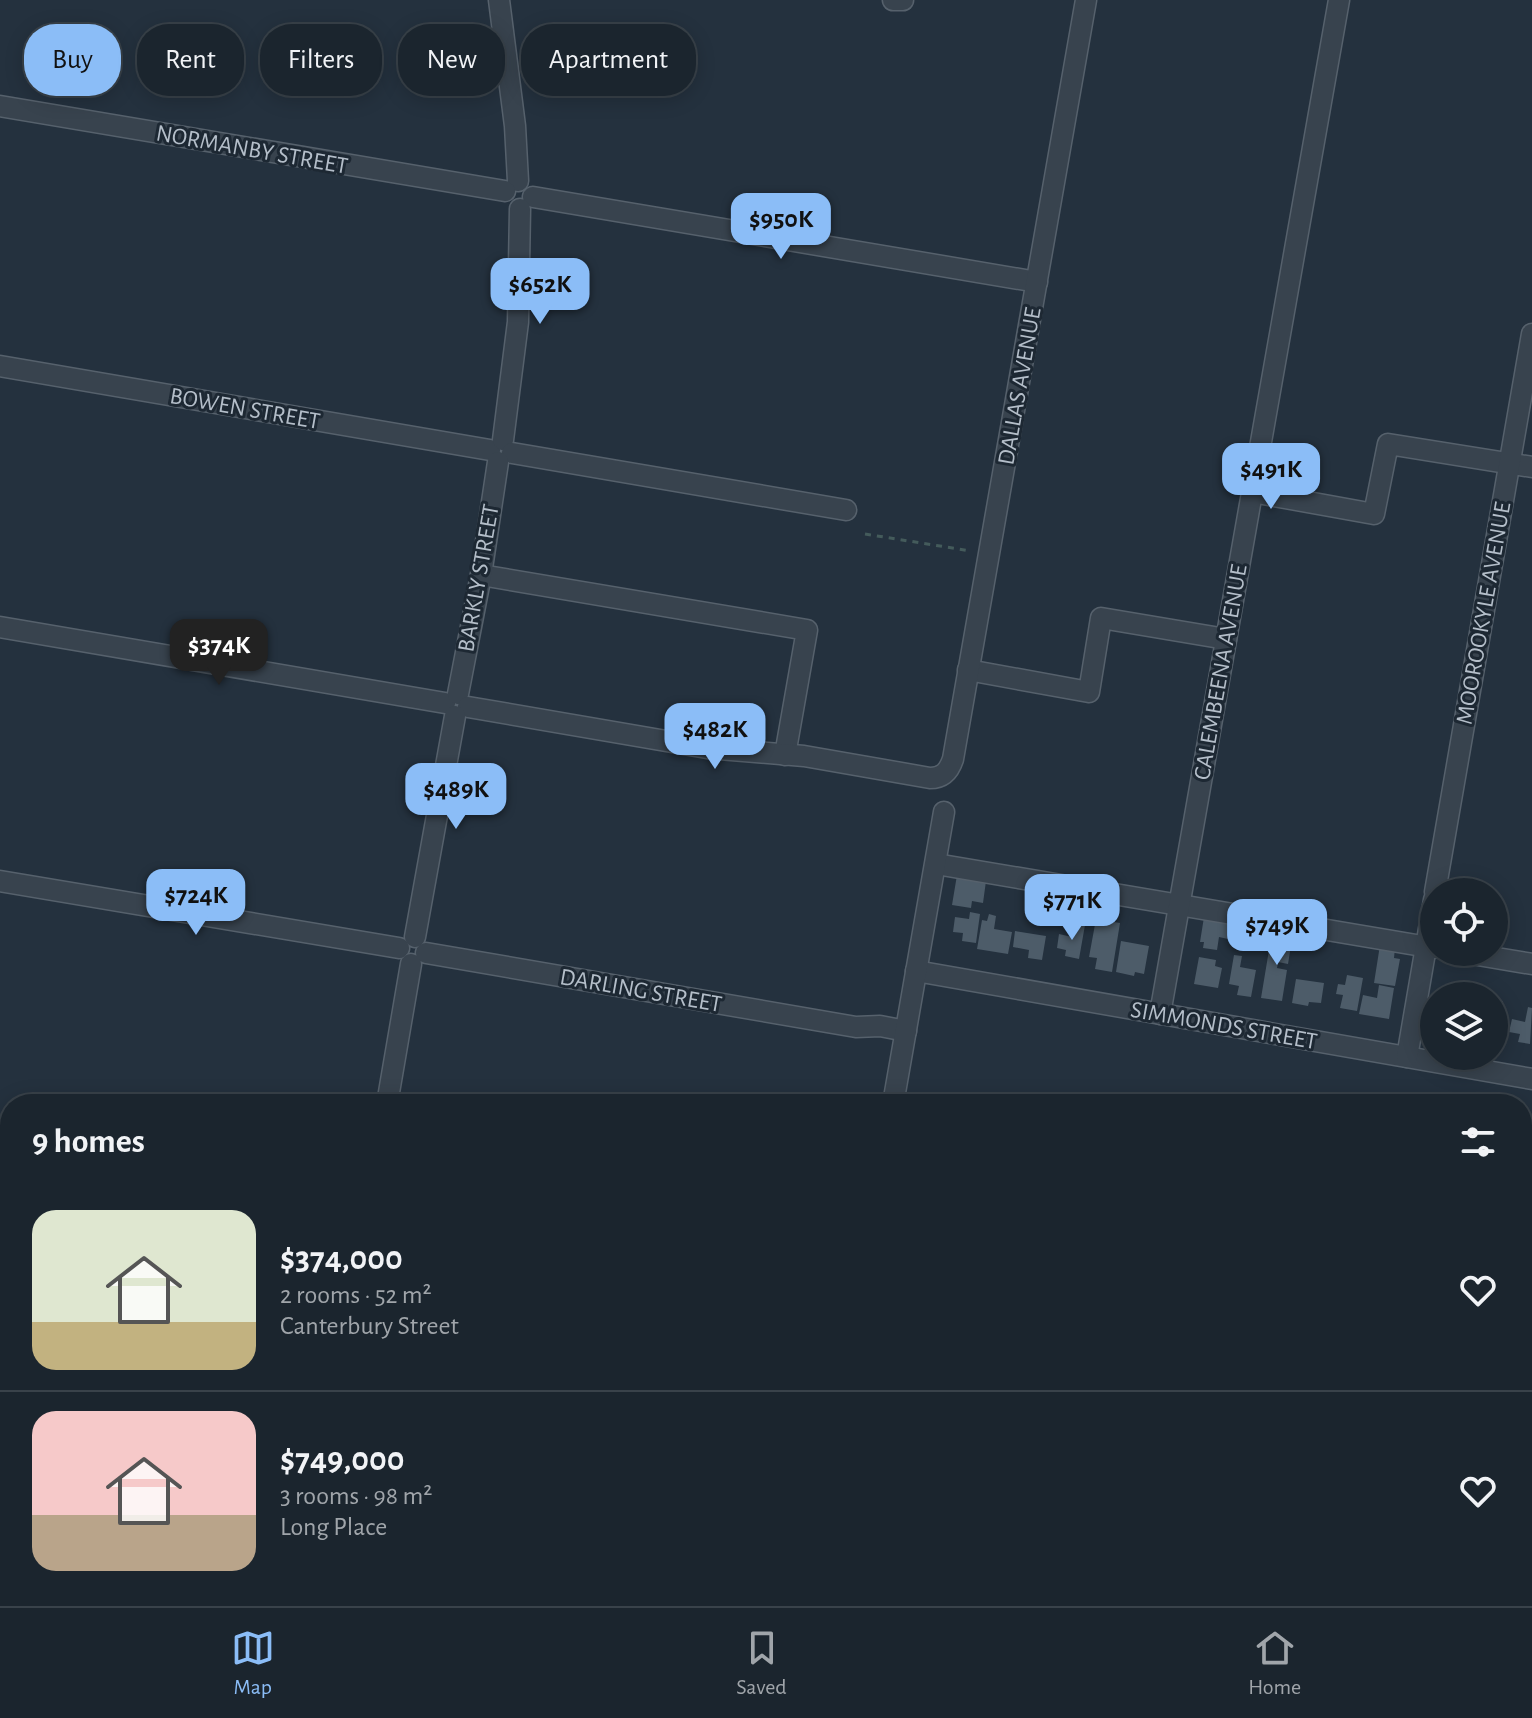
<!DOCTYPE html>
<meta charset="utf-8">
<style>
body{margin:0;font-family:"Alegreya Sans",sans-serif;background:#242d36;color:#f1f3f6;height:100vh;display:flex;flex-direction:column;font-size:30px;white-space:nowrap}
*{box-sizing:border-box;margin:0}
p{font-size:26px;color:#a0a5aa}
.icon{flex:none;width:44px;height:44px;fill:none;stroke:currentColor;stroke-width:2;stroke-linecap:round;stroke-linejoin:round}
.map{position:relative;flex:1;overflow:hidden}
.panel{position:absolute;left:0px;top:1094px;width:1532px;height:512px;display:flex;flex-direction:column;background:#1b252e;border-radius:32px 32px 0 0;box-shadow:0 4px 20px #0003,0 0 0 2px #39424a}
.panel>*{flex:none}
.guide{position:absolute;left:24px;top:24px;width:800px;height:72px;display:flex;gap:16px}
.fabs{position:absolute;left:1420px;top:878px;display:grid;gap:16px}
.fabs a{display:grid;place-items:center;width:88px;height:88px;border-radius:50%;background:#1b252e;box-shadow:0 4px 20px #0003,0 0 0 2px #39424a;font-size:40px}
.price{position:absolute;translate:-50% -68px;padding:0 18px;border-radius:16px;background:#8bbdf7;color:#111;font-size:26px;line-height:52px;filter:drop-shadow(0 2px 4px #0008)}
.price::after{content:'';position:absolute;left:50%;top:48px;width:24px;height:18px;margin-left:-12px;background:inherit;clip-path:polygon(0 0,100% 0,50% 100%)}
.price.selected{background:#222;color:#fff}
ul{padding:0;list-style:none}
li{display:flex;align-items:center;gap:24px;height:200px;padding:0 32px}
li+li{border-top:2px solid #39424a}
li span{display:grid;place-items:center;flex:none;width:224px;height:160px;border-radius:24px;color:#555}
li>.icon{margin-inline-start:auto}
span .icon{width:96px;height:96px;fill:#fffc;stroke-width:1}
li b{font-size:34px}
h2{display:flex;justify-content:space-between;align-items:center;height:96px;padding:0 32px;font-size:34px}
.chip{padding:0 28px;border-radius:32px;background:#1b252e;box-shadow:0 4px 20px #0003,0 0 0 2px #39424a;font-size:28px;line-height:72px}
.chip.selected{background:#8bbdf7;color:#111}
.tab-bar{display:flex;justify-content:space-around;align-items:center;height:112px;border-top:2px solid #39424a;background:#1b252e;font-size:22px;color:#a0a5aa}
.tab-bar a{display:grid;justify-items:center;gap:4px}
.tab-bar .selected{color:#8bbdf7}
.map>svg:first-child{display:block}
</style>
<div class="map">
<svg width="1532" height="1606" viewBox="0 0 1532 1606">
<rect width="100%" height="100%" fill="#24313e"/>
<g fill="#4d5c69">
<path d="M957,875L986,881L983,903L972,901L971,908L952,905Z"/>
<path d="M970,912L980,914L976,943L962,941L963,933L953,932L955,917L969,919Z"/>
<path d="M989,914L996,916L994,929L1012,932L1008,954L977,949L982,920L987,921Z"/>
<path d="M1204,917L1230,921L1228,939L1219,937L1217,950L1203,948L1204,942H1200Z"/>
<path d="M1096,919L1120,923L1112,972L1095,969L1097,958L1089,957Z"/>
<path d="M1075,923L1085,925L1079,959L1065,956L1066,950L1057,948L1059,934L1072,937Z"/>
<path d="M1015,931L1046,936L1042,960L1028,958L1029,950L1013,947Z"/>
<path d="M1278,931L1293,933L1288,964L1278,962L1277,968L1287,970L1282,1001L1261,998L1270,944L1275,945Z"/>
<path d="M1121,941L1149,946L1144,974L1135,972L1134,976L1116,972Z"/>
<path d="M1380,945L1395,948L1394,958L1400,959L1395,986L1374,983Z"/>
<path d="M1234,955L1242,956L1240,967L1256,970L1251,997L1237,995L1239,986L1229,984Z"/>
<path d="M1199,957L1216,960L1215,966L1222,968L1218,988L1194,984Z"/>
<path d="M1347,975L1363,978L1357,1011L1340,1008L1343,995L1336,994L1338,984L1345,985Z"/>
<path d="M1296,979L1324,983L1321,1003L1309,1002L1308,1006L1292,1003Z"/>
<path d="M1379,985L1394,988L1389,1019L1359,1014L1363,995L1377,998Z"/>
<path d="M1494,1000L1503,1001L1498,1030L1494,1029Z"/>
<path d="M1528,1007L1532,1008L1530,1044L1518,1042L1520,1034L1509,1032L1512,1019L1525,1022Z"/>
</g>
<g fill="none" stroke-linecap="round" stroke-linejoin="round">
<defs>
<g id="minor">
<path d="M499,0L515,126L518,181"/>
<path d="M893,0H903"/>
<path d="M0,106L505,191"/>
<path d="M533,197L1037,282"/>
<path d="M0,366L490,450"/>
<path d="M503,440L518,322L520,209"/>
<path d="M512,453L846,510"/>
<path d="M1252,492L1374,514L1388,444L1532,467"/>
<path d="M481,575L807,630L785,755"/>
<path d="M0,627L445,703"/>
<path d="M968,670L1089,692L1101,618L1226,639"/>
<path d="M458,694L481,575L498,462"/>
<path d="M468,707L707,748L804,756L930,778C943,778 949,771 953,759L1086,0"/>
<path d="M936,864L1434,948"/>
<path d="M0,881L399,948"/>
<path d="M1435,892L1532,334"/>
<path d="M415,937L455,716"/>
<path d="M1460,952L1532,964"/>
<path d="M426,953L856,1027L880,1026L906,1031"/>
<path d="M916,971L1532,1079"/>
<path d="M1160,1014L1339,0"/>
<path d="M1407,1057L1434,900"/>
<path d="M387,1104L411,964"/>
<path d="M893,1104L944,812"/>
<path d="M0,1208L10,1209"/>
<path d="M1522,1299L1532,1300"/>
<path d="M0,1330L10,1331"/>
<path d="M1522,1521L1532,1522"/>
<path d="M122,1606L124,1596"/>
<path d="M344,1606L346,1596"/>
<path d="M565,1606L567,1596"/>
<path d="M805,1606L807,1596"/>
</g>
</defs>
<use href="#minor" stroke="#56616c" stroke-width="23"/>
<path stroke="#445b5b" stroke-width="3" stroke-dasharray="6 6" stroke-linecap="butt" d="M865,534L971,551"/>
<use href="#minor" stroke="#38434e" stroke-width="20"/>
</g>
<g text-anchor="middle" stroke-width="6" stroke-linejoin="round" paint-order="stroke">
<g font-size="24" fill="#b4bec9" stroke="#1d2833">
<text transform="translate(252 149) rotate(10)" y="8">NORMANBY STREET</text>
<text transform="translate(1019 386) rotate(-80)" y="8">DALLAS AVENUE</text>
<text transform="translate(245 408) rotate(10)" y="8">BOWEN STREET</text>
<text transform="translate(478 578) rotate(-80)" y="8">BARKLY STREET</text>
<text transform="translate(1483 613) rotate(-80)" y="8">MOOROOKYLE AVENUE</text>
<text transform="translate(1220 672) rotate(-80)" y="8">CALEMBEENA AVENUE</text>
<text transform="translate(641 990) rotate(10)" y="8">DARLING STREET</text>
<text transform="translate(1224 1025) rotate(10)" y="8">SIMMONDS STREET</text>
</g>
</g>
</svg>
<div class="fabs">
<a><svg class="icon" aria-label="locate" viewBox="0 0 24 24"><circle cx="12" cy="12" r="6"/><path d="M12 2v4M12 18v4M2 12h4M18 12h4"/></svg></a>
<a><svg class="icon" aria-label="layers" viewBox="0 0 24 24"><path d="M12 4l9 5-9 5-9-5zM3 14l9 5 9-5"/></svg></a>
</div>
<b class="price" style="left:781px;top:261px">$950K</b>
<b class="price" style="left:540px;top:326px">$652K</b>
<b class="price" style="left:1271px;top:511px">$491K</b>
<b class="price selected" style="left:219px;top:687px">$374K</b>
<b class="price" style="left:715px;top:771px">$482K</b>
<b class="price" style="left:456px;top:831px">$489K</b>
<b class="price" style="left:196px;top:937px">$724K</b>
<b class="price" style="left:1072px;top:942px">$771K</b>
<b class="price" style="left:1277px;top:967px">$749K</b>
<div class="guide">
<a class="chip selected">Buy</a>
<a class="chip">Rent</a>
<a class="chip">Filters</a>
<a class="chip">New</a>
<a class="chip">Apartment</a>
</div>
<section class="panel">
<h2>9 homes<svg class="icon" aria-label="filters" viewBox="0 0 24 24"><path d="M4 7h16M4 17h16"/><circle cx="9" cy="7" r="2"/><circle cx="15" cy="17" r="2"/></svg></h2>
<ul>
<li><span style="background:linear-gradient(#dfe7d0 70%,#c2b280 0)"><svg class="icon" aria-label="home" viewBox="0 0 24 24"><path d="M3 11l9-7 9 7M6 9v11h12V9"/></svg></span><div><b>$374,000</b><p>2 rooms · 52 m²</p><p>Canterbury Street</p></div><svg class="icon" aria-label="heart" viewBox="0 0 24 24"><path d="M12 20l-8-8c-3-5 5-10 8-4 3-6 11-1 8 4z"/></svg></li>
<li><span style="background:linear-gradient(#f6c9c9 65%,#b9a48a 0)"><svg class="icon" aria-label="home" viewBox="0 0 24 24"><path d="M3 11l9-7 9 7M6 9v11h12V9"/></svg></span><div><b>$749,000</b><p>3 rooms · 98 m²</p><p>Long Place</p></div><svg class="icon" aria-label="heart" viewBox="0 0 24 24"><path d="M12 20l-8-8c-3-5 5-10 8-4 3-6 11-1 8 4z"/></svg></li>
</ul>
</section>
</div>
<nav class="tab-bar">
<a class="selected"><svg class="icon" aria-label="map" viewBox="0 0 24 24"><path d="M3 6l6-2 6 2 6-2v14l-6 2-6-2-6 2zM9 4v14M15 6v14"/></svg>Map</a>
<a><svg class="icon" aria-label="saved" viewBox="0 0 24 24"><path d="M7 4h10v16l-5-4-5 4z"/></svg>Saved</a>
<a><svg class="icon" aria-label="home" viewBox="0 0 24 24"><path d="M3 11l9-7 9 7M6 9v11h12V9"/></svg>Home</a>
</nav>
